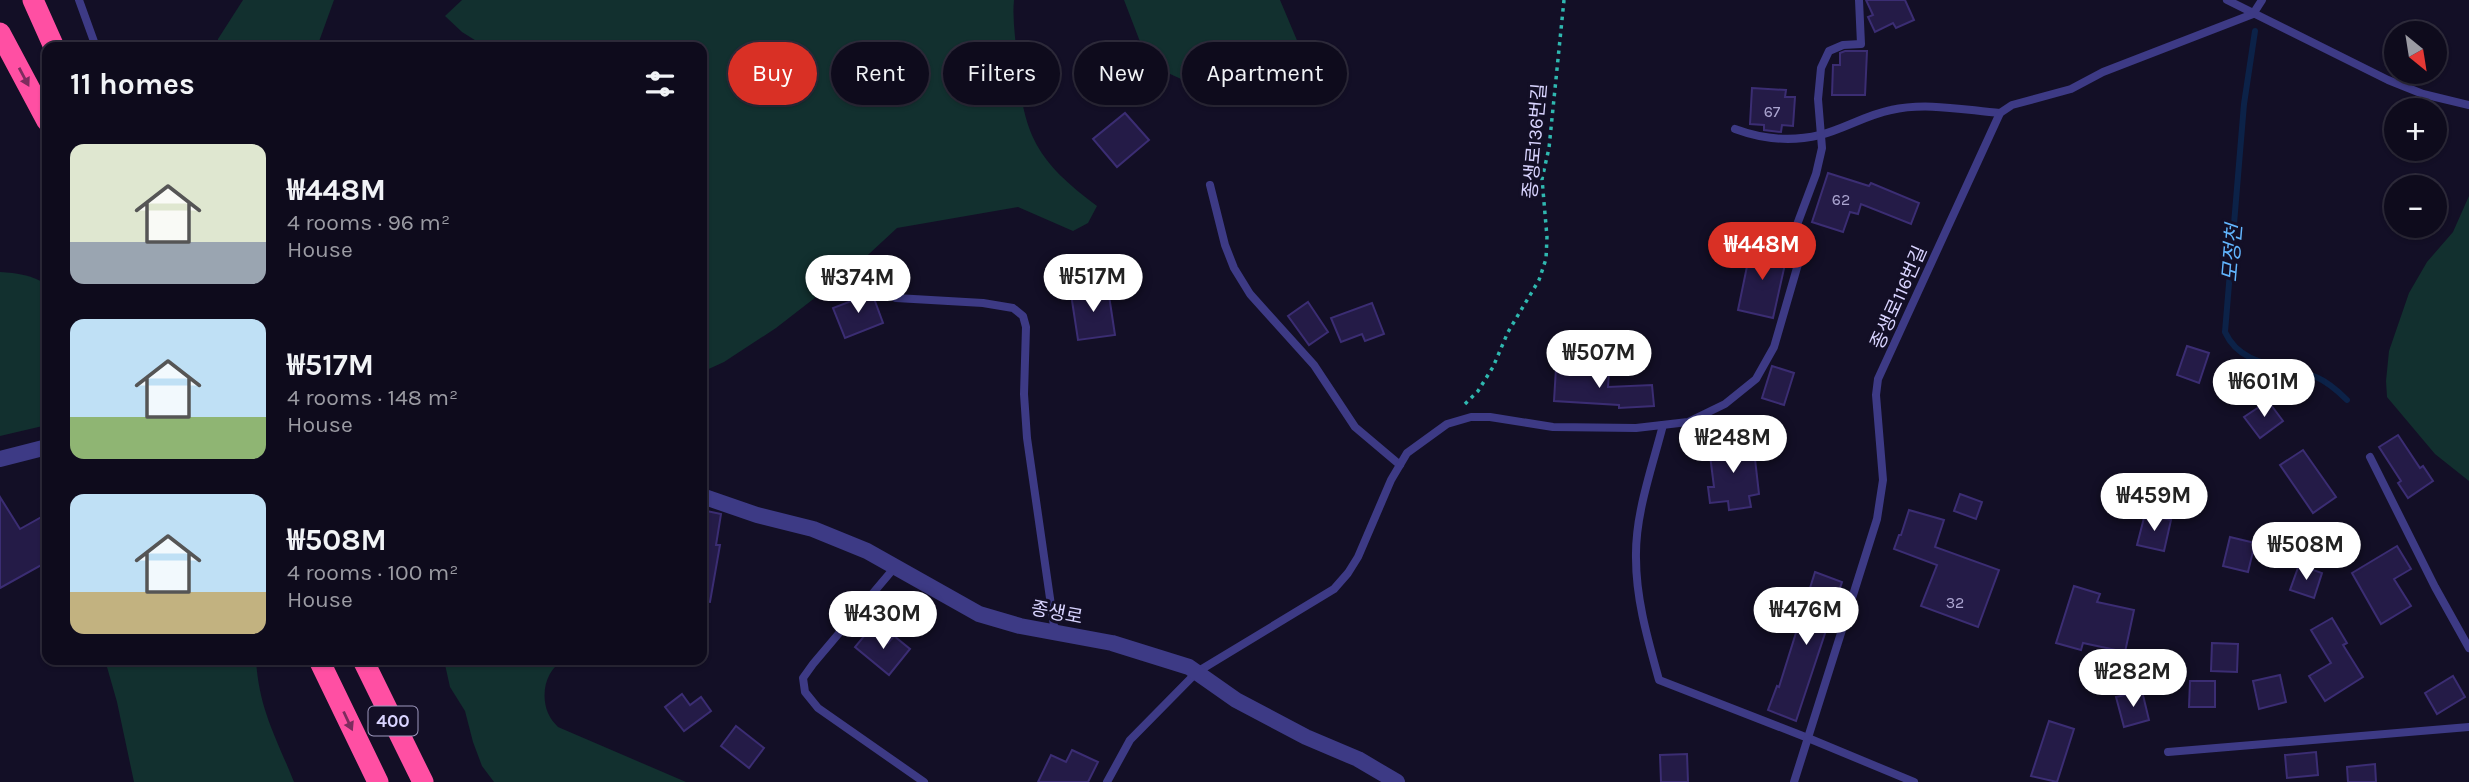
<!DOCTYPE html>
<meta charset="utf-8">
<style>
body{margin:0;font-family:Karla,"Noto Sans KR",sans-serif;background:#171425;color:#f1f3f6;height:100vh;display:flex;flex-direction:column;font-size:26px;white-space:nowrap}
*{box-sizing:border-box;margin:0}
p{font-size:23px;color:#9b9ba3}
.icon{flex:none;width:38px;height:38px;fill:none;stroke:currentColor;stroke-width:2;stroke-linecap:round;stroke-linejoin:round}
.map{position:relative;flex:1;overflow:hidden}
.drawer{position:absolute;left:42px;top:42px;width:665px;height:623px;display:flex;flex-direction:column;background:#0e0b1c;border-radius:14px;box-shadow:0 2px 5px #0004,0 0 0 2px #2e2b3b}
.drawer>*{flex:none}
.hud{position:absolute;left:728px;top:42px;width:665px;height:63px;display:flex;gap:14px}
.needle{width:46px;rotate:150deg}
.fabs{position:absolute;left:2384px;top:21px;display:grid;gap:14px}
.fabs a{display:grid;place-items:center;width:63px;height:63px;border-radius:50%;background:#0e0b1c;box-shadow:0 2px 5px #0004,0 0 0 2px #2e2b3b;font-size:35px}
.price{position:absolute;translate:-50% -60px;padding:0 16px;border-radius:24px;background:#fff;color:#222;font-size:23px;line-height:46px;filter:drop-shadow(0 2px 4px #0008)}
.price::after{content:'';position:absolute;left:50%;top:42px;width:21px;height:16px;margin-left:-10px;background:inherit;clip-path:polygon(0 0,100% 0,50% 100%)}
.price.selected{background:#d93025;color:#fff}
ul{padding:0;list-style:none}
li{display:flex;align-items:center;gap:21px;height:175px;padding:0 28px}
li span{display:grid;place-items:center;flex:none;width:196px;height:140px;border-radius:14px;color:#555}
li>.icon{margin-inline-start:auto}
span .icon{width:84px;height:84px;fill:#fffc;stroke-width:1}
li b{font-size:30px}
h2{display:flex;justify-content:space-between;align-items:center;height:84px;padding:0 28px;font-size:30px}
.chip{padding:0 24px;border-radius:32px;background:#0e0b1c;box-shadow:0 2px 5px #0004,0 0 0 2px #2e2b3b;font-size:24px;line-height:63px}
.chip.selected{background:#d93025;color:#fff}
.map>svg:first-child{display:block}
</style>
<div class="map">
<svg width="2469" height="782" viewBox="0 0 2469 782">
<rect width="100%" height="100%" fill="#130f26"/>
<g fill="#12302f">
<path d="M243,0H334L317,47H218V39Z"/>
<path d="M462,0H1014C1012,20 1016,40 1017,60C1023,136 1037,161 1097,206L1088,223L1073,231L1018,207L897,228L856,266L776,328L724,362L702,372V47H486L462,32L445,16Z"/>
<path d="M1124,0H1280L1312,76L1309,90L1290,96L1262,95L1230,84H1192L1168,73L1144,52Z"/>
<path d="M2469,196V481L2435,454L2387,397L2386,381L2389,351L2409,293L2427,262L2453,232Z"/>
<path d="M0,272C17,273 33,275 47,285V425L0,436Z"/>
<path d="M105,660H256C259,709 276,737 294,782H134L117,702Z"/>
<path d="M444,660H565C546,668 540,694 548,713C550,718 554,723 558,727L686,782H494L482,766L473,742L465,711L450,687Z"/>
</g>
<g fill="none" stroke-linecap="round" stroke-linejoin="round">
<path stroke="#0c2248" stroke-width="6" d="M2255,31L2244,104L2225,332C2241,368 2284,364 2316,377C2328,382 2338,391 2347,400"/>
</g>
<g fill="#241b47" stroke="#3b2d73" stroke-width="2">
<path d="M1866,0H1905L1914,20L1896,28L1893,23L1875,32L1868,17L1873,15Z"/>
<path d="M1845,51H1867L1865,95H1832L1833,65H1840V53Z"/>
<path d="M1752,88L1786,90L1785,97H1795L1793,126L1782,125L1781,132L1764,130V125L1750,124Z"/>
<path d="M1125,113L1149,140L1117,167L1093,139Z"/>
<path d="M1828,173L1869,186L1871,183L1919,203L1911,224L1861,204L1858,214L1850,212L1843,232L1812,222Z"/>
<path d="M1751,247L1787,255L1773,318L1738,310Z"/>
<path d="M1108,289L1115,335L1078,340L1071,294Z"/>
<path d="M872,293L883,323L845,338L833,308Z"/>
<path d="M1308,302L1328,332L1309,345L1288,316Z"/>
<path d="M1372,303L1384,334L1365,341L1362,334L1341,342L1331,318Z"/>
<path d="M2187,346L2209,353L2199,383L2177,375Z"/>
<path d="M1772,366L1794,373L1784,405L1762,398Z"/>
<path d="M1556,368L1609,372L1608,387L1652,385L1654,406L1619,408V405L1554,401Z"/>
<path d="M2268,401L2283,421L2260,438L2244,417Z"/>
<path d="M2398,435L2420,468L2423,466L2433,481L2408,498L2398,483L2401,481L2379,447Z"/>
<path d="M1747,440L1749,459H1755L1759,494L1749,496L1751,507L1729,510L1728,501L1710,503L1708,487H1714L1710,455L1717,454L1716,444Z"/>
<path d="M2303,450L2336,497L2313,513L2280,465Z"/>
<path d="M1960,494L1982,502L1976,519L1954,511Z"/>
<path d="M0,497L20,529L47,514V562L0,588Z"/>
<path d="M702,510L721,514L716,545H720L710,602L702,601Z"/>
<path d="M1909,510L1944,520L1935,547L1999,570L1978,627L1921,606L1937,565L1894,549L1899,535H1901Z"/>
<path d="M2145,514L2171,520L2164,551L2137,545Z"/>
<path d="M2230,537L2255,543L2248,572L2223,566Z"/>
<path d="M2397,546L2411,569L2394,579L2411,606L2381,624L2352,573Z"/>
<path d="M2299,565L2322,573L2314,598L2290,590Z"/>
<path d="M1815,572L1842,582L1796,721L1768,710L1777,686L1779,687Z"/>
<path d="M2074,586L2100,594L2097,602L2134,610L2125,652L2083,643L2081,650L2056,643Z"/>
<path d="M2332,618L2347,643L2343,645L2363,677L2325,701L2309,676L2331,663L2311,630Z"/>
<path d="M870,629L888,643L894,636L910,649L889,675L855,647Z"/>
<path d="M2212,643L2238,644L2237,672L2211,671Z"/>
<path d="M2280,675L2286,702L2259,709L2253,681Z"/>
<path d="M2453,676L2465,697L2437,714L2425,693Z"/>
<path d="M2190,681H2215V707H2189Z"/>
<path d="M2142,691L2149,720L2124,727L2116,697Z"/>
<path d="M682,694L690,705L701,697L711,711L684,731L665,707Z"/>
<path d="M2049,721L2074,729L2057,782L2031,776Z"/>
<path d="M736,726L764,748L749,768L721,746Z"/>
<path d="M1072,750L1098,762L1088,782H1038L1051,755L1066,762Z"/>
<path d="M2316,752L2318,775L2287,778L2285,755Z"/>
<path d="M1687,754L1688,782H1661L1660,755Z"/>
<path d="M2375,764L2376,782H2348L2347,767Z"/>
</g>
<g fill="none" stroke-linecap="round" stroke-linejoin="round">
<path stroke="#2fb8b0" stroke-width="3.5" stroke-dasharray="3.5 5" stroke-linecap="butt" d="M1465,404L1478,391L1493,367L1508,332L1539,280L1546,259L1547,237L1542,179L1549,148L1564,0"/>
<g stroke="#3d3a85" stroke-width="8">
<path d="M79,0L96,47"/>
<path d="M2227,0L2388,80L2423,94L2469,105"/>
<path d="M1735,129C1762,139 1791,142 1820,135C1844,129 1866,115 1891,110C1926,102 1964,110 2000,113"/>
<path d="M1210,185L1225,245L1234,268L1250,294L1314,365L1355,427L1400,465"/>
<path d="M896,298L983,303L1013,308L1023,316L1026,327L1024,394L1027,438L1055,633"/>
<path d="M1663,425C1652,468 1635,514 1636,558C1636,600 1648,640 1659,680L1808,738L1914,782"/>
<path d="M2370,457L2435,587L2469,648"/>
<path d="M895,567L813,664L803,678L805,692L818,708L924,782"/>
<path d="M2168,752L2469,727"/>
<path d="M1107,782L1130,740L1197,672L1334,589L1348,573L1358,557L1391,480L1407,453L1447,424L1471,417H1490L1553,427L1636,428L1688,422L1725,404L1756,379L1774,347L1801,254L1795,230L1816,174L1822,148L1818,99L1821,68L1829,51L1843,45L1861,44L1859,0"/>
<path d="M1794,782L1877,519L1883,480L1876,395L1878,379L2000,113L2012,105L2071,89L2103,72L2253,14L2262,0"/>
</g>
<g stroke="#3d3a85" stroke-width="16">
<path d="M0,459L47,447"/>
<path d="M702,496L757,515L813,529L867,551L979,614L1020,626L1112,643L1189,667L1236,700L1306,737L1358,759L1397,782"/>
</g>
<g stroke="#ff4fa3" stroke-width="21">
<path d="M33,0L54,47"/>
<path d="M0,33L47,121"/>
<path d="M319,660L378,782"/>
<path d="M363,660L423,782"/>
</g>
</g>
<defs><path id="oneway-solid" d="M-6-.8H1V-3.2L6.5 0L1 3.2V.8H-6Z" transform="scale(1.75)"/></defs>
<g fill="#7d2c5e">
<use href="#oneway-solid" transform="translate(24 77) rotate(62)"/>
<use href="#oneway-solid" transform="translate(348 721) rotate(65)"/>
</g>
<g text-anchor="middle" stroke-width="6" stroke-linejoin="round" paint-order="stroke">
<g font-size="16" fill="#aca6d1">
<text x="1772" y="117">67</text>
<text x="1841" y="205">62</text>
<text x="1955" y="608">32</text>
</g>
<rect fill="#130f26" stroke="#9e99be" stroke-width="2" x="368.5" y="706.5" width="49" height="29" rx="5"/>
<g font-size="18" font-weight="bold" fill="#d9d4ff">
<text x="393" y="727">400</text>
</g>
<g font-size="19" fill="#d9d4ff" stroke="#130f26">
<text transform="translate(1534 141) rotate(-85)" y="7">종생로136번길</text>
<text transform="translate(1898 297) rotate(-66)" y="7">종생로116번길</text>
<text transform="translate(1057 612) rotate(11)" y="7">종생로</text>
</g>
<g font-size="21" font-style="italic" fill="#62b6ff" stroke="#130f26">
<text transform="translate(2232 253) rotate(-85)" y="7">모정천</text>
</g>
</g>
</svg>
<div class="fabs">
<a><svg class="needle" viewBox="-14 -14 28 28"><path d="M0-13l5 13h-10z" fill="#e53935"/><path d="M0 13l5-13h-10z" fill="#9b9ba3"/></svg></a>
<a>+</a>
<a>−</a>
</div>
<b class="price selected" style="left:1762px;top:282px">₩448M</b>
<b class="price" style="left:1093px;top:314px">₩517M</b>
<b class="price" style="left:858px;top:315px">₩374M</b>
<b class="price" style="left:1599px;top:390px">₩507M</b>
<b class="price" style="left:2264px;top:419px">₩601M</b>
<b class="price" style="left:1733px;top:475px">₩248M</b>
<b class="price" style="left:2154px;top:533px">₩459M</b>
<b class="price" style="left:2306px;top:582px">₩508M</b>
<b class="price" style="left:1806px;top:647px">₩476M</b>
<b class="price" style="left:883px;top:651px">₩430M</b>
<b class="price" style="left:2133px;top:709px">₩282M</b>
<div class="hud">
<a class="chip selected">Buy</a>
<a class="chip">Rent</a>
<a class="chip">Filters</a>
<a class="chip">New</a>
<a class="chip">Apartment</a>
</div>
<section class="drawer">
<h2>11 homes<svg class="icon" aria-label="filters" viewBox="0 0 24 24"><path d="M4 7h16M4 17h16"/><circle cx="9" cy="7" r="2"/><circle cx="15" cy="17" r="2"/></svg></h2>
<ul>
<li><span style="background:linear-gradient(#dfe7d0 70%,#9aa5b1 0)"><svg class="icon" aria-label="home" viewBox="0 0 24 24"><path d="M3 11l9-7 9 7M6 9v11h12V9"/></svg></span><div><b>₩448M</b><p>4 rooms · 96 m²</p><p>House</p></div></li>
<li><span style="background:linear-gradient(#bfe0f5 70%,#8fb573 0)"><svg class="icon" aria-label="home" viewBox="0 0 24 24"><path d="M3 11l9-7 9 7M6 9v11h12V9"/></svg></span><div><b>₩517M</b><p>4 rooms · 148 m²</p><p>House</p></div></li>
<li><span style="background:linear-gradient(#bfe0f5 70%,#c2b280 0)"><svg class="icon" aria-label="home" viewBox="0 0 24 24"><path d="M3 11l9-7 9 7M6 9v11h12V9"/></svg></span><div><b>₩508M</b><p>4 rooms · 100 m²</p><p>House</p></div></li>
</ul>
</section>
</div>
